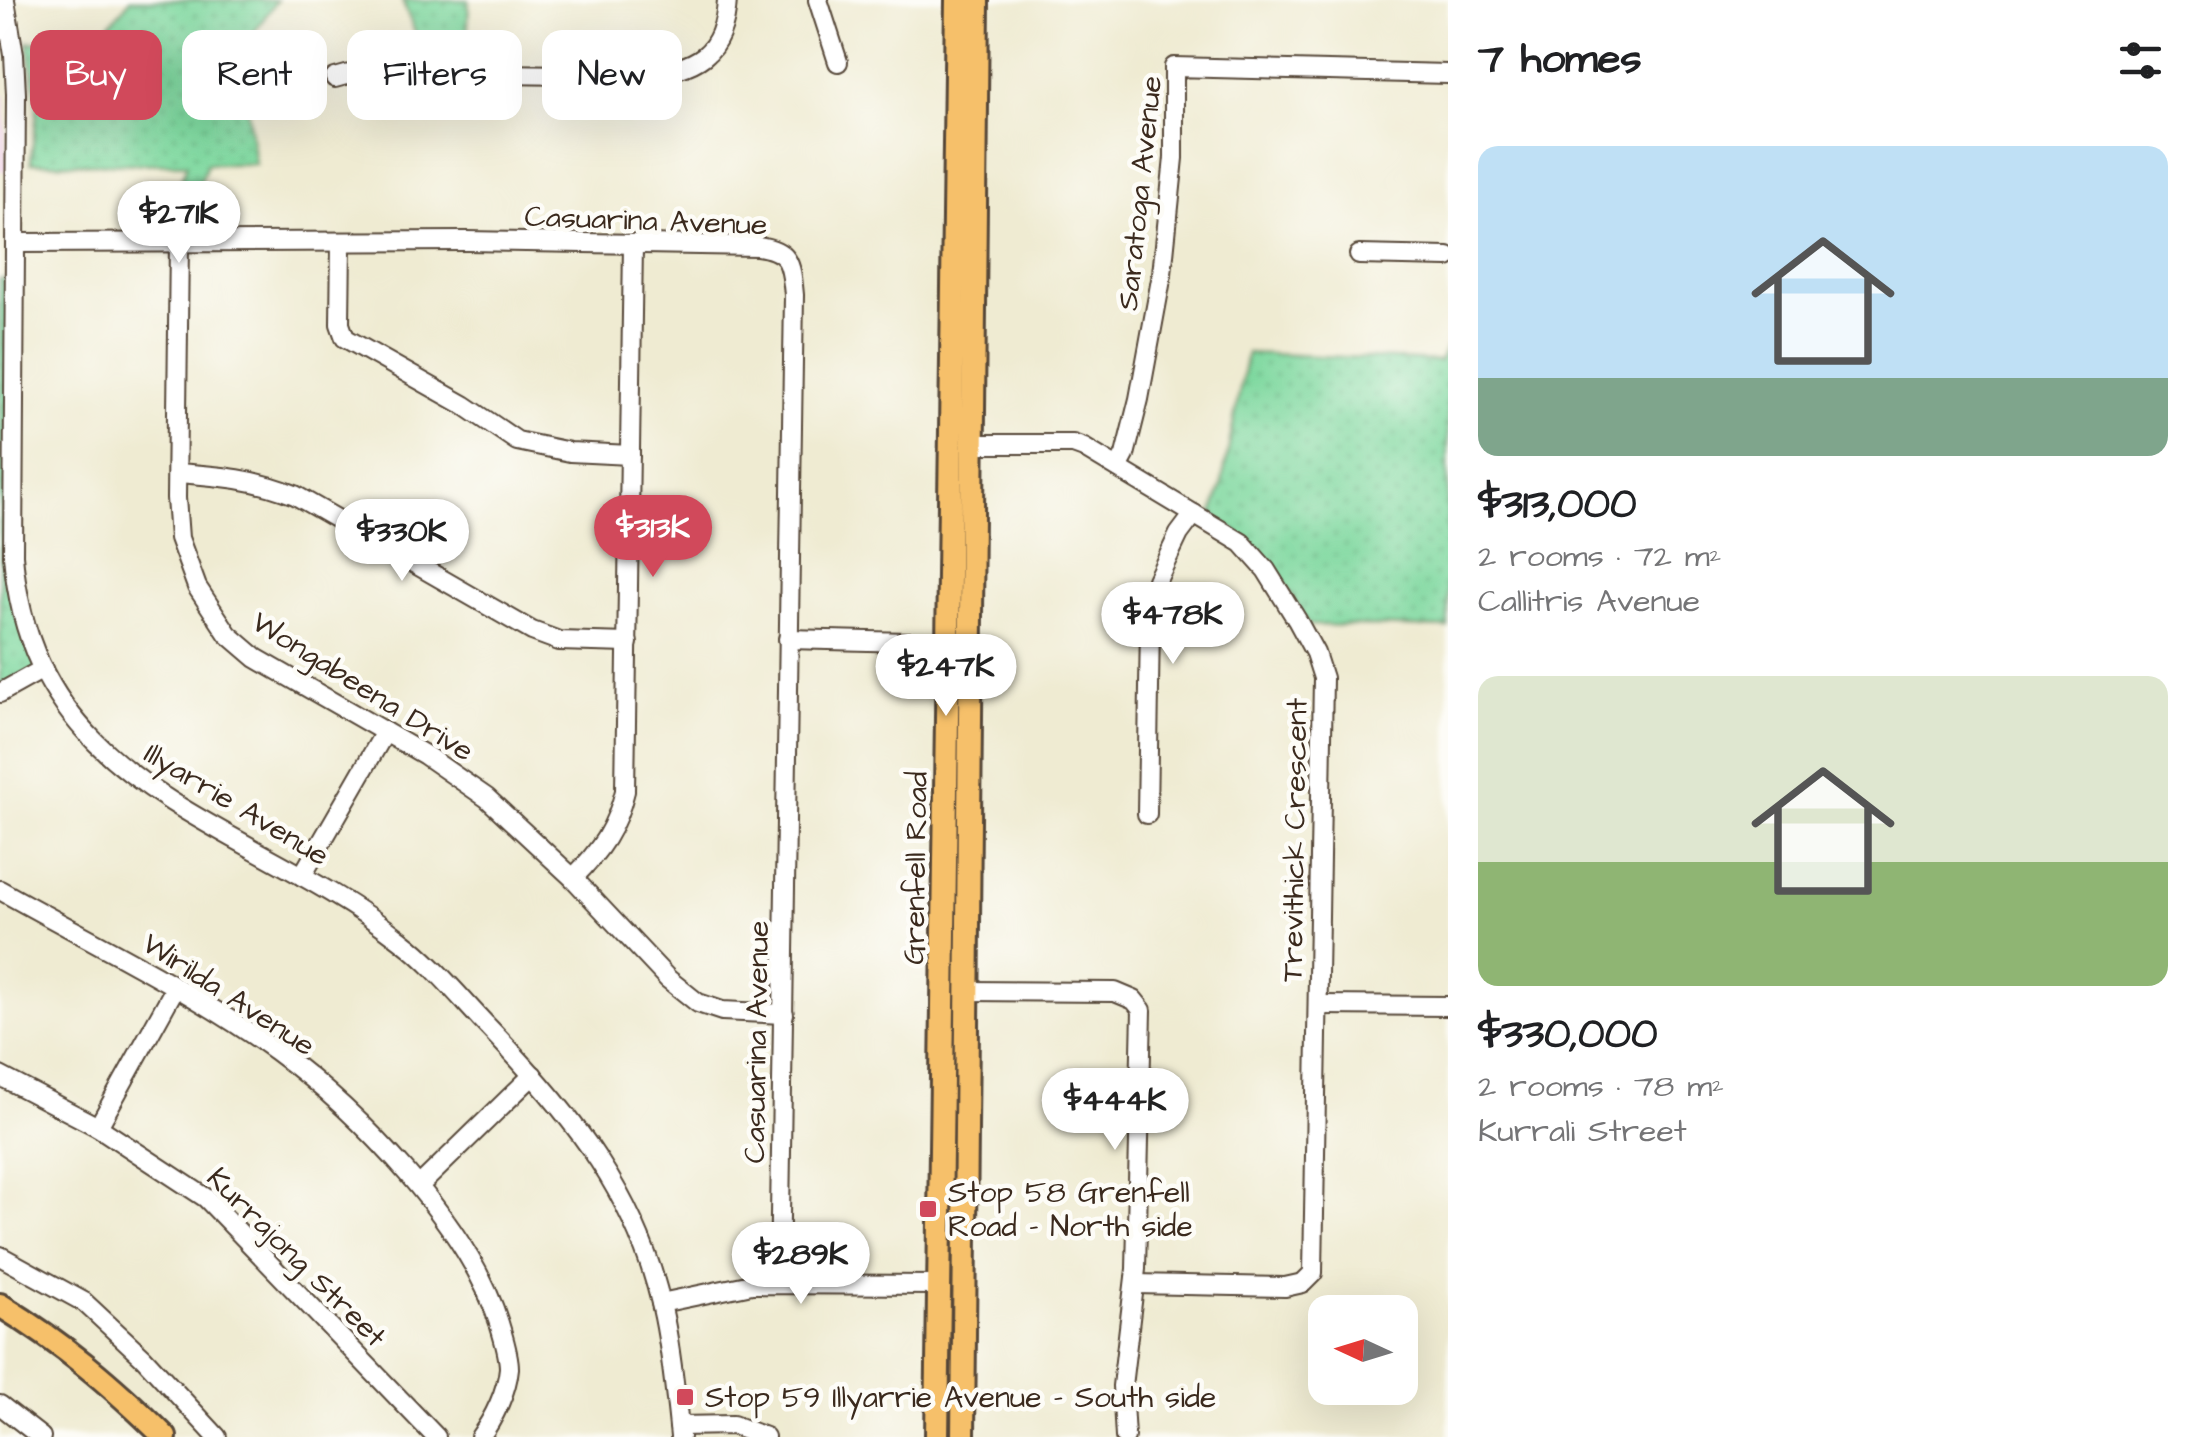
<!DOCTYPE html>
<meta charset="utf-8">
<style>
body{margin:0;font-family:"Architects Daughter",sans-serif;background:#f6f6f6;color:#202124;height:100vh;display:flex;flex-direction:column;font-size:38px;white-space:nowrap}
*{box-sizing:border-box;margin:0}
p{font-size:32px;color:#757577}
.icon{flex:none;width:55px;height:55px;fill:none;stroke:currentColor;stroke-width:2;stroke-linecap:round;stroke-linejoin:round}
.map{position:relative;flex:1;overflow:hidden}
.drawer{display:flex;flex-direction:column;background:#fff;width:750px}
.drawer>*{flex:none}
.top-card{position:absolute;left:30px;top:30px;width:950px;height:90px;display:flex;gap:20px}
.needle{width:65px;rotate:274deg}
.fabs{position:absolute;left:1308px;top:1295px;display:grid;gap:20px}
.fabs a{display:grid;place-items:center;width:110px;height:110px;border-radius:20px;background:#fff;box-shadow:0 10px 40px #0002;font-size:50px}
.price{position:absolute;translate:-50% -85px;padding:0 22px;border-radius:35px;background:#fff;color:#222;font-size:32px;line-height:65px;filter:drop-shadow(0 2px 5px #0008)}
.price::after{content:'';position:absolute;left:50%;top:60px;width:30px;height:22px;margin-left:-15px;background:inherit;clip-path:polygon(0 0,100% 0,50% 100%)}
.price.on{background:#d1495b;color:#fff}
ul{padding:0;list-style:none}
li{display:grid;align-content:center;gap:20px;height:530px;padding:0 30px}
li span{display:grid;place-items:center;height:310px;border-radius:20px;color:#555}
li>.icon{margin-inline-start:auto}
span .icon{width:180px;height:180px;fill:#fffc;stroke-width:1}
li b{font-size:42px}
h2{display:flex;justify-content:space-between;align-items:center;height:120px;padding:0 30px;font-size:42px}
.chip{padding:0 35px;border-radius:20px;background:#fff;box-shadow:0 10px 40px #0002;font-size:35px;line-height:90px}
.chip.on{background:#d1495b;color:#fff}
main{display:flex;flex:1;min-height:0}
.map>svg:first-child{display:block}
</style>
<main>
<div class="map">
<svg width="1448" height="1437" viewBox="0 0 1448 1437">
<defs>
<pattern id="park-dots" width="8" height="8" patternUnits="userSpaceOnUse" patternTransform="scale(2.5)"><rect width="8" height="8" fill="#7ed89f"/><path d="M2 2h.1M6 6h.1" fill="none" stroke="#6eba88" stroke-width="1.8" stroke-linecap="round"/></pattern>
</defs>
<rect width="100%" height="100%" fill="#fdfcf7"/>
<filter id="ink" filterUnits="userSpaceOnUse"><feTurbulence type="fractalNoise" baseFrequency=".01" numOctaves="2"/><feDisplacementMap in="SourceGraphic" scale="20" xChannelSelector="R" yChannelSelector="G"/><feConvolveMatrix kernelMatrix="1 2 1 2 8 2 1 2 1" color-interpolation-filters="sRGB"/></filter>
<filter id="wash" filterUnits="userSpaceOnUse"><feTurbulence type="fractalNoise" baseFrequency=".0048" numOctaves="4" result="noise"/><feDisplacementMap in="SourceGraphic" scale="40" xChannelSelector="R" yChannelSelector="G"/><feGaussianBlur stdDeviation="2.25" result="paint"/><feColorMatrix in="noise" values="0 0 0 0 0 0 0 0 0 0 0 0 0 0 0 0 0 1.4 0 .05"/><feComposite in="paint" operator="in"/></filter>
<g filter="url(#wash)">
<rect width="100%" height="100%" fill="#efebd2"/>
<path fill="#eed0e7" d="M0,95H5L6,171H0Z"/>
<g fill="url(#park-dots)" stroke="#5c815e" stroke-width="2.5">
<path d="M130,0H277L240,52L255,164H207L181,235H161L187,164L31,163C31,145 37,127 37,107C36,86 30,63 28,42L94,43Z"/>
<path d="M402,0H469L466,70L429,67Z"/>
<path d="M0,279H16L13,555L43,669L0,693Z"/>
<path d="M1448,345V628L1309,625C1278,571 1266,550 1212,515L1221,488L1247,353L1439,361Z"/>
</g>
</g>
<g filter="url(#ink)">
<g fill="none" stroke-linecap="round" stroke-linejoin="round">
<defs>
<g id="minor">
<path d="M5,0L14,55L16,94L13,555C32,793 244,818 401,940C434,965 462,1000 491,1030C573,1116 640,1198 664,1317C672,1356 676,1397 680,1437"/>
<path d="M818,0L838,62"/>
<path d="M335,78L357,72L645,76C696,67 724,57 727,0"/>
<path d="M341,242L340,324L345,338L464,405L517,441L570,452L630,455"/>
<path d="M16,243L467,241L757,246C791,250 791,265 794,295L779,1282"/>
<path d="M179,243L176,498L179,538L197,587L228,634L256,658L425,755L487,798L573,878L668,979L698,1003L722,1011L784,1014"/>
<path d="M1359,255L1448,257"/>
<path d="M975,444H1073L1084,448L1242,543L1266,570L1297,620L1315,653L1323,678L1313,1273L1303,1283L1285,1287L1135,1284"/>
<path d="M1118,468L1125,455L1139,399L1162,274L1174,158V67L1448,74"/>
<path d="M178,473C220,476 256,479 295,495L532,631L559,641L628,643"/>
<path d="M788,639L948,643"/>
<path d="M0,693L43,669"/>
<path d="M1147,814L1150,625L1157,580L1179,534L1194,514"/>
<path d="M302,876L385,732"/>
<path d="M573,878C600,851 616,828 625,791L633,245"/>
<path d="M0,890C92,942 190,989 276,1051C359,1112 468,1224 499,1323C503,1337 509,1354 509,1368C507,1391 494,1418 480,1437"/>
<path d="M968,991L1115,992L1134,1000L1142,1010L1136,1269L1122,1386L1125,1437"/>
<path d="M1319,1005L1448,1006"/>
<path d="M0,1076L98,1127L206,1198L436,1437"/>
<path d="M98,1127L175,988"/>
<path d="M419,1186L533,1075"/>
<path d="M0,1256L84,1302L143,1357L217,1437"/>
<path d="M661,1303L752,1284L939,1285"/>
<path d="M0,1405L41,1437"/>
<path d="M679,1426L733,1425L765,1437"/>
</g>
<g id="major">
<path d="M0,1305C65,1345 111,1384 165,1437"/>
<path d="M937,1437L957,0"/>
<path d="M963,1437L977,0"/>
</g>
</defs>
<use href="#minor" stroke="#564739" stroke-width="22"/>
<use href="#major" stroke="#564739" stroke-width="28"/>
<use href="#minor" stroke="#fff" stroke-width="18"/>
<use href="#major" stroke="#f6c06b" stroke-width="22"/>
</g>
</g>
<g fill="#d1495b" stroke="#fdfcf7" stroke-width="4">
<rect x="918" y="1199" width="20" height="20" rx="5"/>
<rect x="675" y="1387" width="20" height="20" rx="5"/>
</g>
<g text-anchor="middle" stroke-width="9" stroke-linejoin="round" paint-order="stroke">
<g font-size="30" fill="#3b2a1e" stroke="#fdfcf7">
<text transform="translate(1139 193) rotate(-84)" y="10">Saratoga Avenue</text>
<text transform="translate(646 220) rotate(2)" y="10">Casuarina Avenue</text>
<text transform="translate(363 686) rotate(32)" y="10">Wongabeena Drive</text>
<text transform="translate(237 804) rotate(31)" y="10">Illyarrie Avenue</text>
<text transform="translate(1294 840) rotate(-89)" y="10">Trevithick Crescent</text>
<text transform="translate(915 868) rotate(-89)" y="10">Grenfell Road</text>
<text transform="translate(229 994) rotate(33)" y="10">Wirilda Avenue</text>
<text transform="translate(756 1042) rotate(-89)" y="10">Casuarina Avenue</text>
<text transform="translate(297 1257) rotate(45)" y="10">Kurrajong Street</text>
</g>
<g font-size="30" fill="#3b2a1e" stroke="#fdfcf7" text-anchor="start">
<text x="948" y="1202">Stop 58 Grenfell<tspan x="948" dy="34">Road - North side</tspan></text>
<text x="705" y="1407">Stop 59 Illyarrie Avenue - South side</text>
</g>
</g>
</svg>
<div class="fabs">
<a><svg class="needle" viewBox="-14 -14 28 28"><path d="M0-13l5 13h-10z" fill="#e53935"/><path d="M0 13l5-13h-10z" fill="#757577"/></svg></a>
</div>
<b class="price" style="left:179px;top:266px">$271K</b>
<b class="price on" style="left:653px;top:580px">$313K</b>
<b class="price" style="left:402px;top:584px">$330K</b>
<b class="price" style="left:1173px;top:667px">$478K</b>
<b class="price" style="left:946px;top:719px">$247K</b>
<b class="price" style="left:1115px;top:1153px">$444K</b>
<b class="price" style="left:801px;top:1307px">$289K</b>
<div class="top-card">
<a class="chip on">Buy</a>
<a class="chip">Rent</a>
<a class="chip">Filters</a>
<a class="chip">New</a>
</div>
</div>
<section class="drawer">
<h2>7 homes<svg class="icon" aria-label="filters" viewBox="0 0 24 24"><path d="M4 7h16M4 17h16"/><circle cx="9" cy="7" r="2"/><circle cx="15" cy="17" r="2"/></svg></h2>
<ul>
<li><span style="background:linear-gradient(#bfe0f5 75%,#7fa58c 0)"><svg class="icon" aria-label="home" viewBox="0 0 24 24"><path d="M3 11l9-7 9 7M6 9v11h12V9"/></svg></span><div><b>$313,000</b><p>2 rooms · 72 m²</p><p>Callitris Avenue</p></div></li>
<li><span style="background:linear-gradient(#dfe7d0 60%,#8fb573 0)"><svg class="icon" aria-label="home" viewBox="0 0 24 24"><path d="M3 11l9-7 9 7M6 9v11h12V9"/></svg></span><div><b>$330,000</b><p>2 rooms · 78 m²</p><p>Kurrali Street</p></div></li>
</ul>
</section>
</main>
